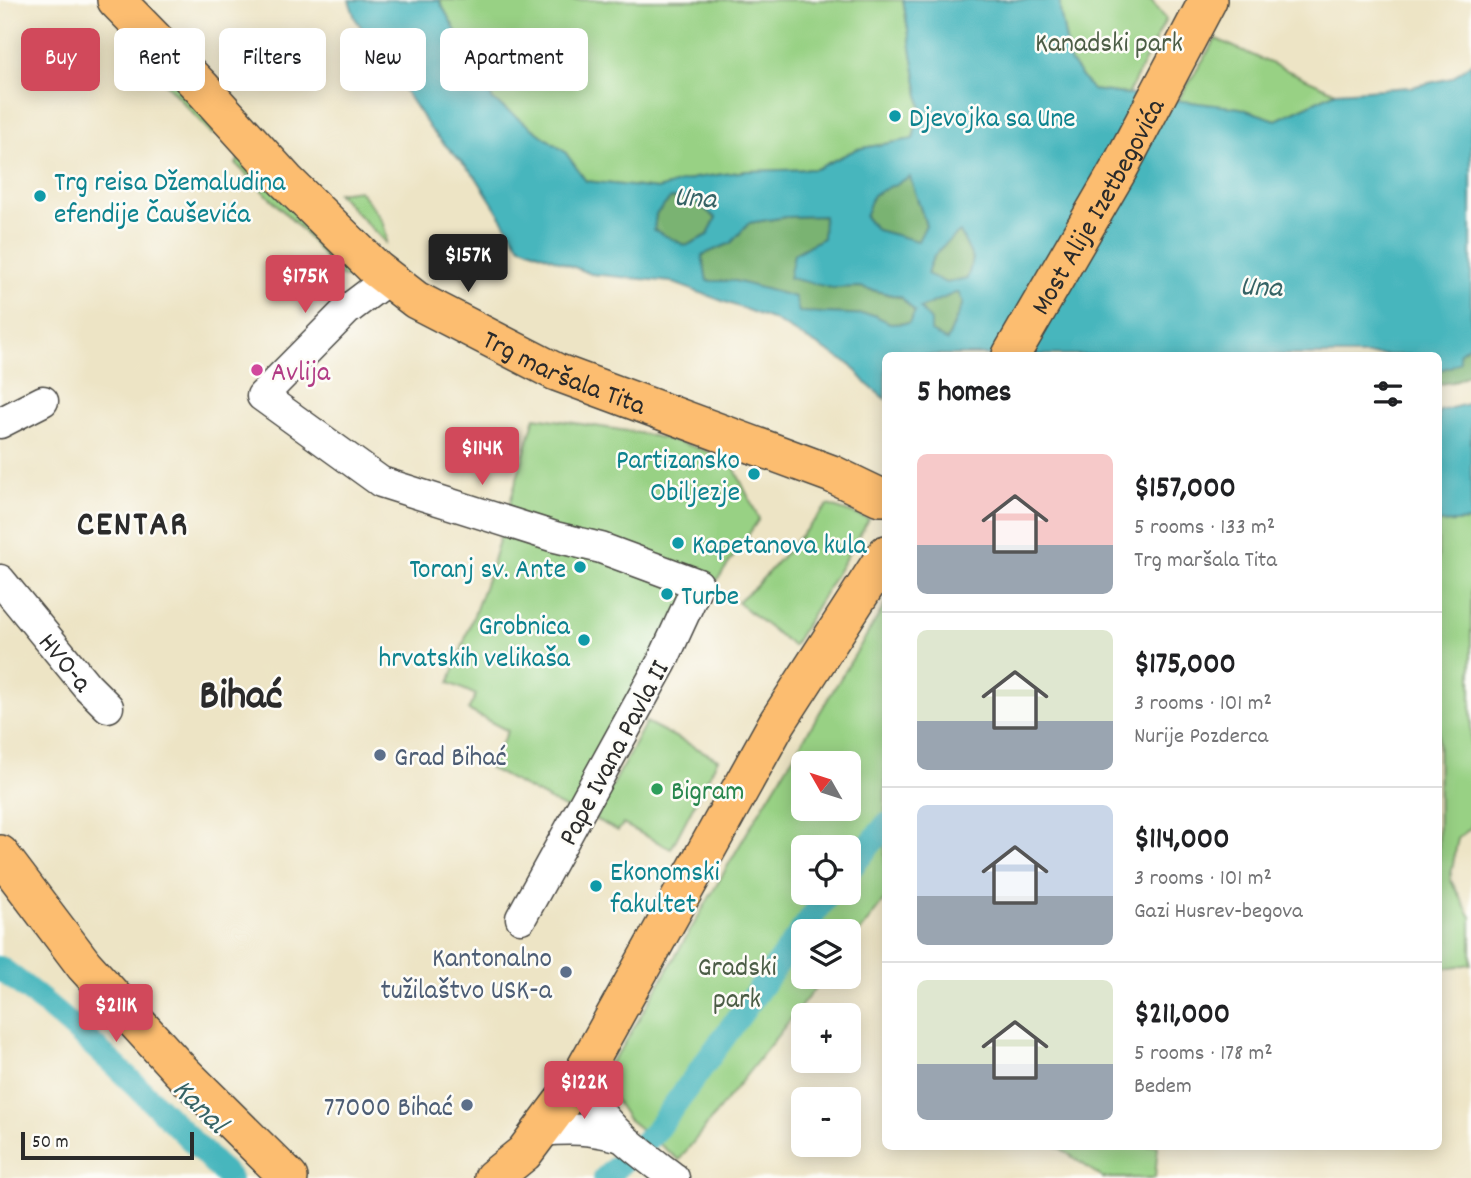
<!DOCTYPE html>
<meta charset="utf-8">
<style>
body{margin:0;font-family:Dekko,sans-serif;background:#f6f6f6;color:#202124;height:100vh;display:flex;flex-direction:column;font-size:26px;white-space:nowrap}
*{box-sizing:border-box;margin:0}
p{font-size:23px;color:#757577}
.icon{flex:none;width:38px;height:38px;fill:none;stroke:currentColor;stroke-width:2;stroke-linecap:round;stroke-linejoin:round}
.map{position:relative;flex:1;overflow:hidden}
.side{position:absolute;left:882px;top:352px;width:560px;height:798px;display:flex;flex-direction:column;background:#fff;border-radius:10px;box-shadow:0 4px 18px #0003}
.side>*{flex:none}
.guide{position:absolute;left:21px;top:28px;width:665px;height:63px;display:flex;gap:14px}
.needle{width:46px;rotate:309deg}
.tools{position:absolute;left:791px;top:751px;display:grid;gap:14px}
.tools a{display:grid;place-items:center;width:70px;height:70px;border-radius:10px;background:#fff;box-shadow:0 4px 18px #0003;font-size:35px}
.scale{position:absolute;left:21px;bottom:18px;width:173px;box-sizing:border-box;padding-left:7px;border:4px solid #2b2b2b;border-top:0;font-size:19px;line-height:24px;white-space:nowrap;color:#2b2b2b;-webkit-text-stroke:5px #fdfcf7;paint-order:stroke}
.price{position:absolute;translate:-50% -60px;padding:0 16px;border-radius:7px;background:#d1495b;color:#fff;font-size:23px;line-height:46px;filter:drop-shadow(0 2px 4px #0008)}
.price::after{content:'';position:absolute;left:50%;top:42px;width:21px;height:16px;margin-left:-10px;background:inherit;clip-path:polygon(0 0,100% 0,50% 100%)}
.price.on{background:#222;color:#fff}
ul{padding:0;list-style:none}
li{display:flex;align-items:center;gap:21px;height:175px;padding:0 35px}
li+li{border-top:2px solid #e0e0e0}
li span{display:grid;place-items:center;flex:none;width:196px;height:140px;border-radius:10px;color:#555}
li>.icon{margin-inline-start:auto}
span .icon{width:84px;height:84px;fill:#fffc;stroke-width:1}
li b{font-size:30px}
h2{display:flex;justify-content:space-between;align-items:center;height:84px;padding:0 35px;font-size:30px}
.chip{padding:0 24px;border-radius:10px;background:#fff;box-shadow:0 4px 18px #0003;font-size:24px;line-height:63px}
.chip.on{background:#d1495b;color:#fff}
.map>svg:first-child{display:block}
</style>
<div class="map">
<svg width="1471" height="1178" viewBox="0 0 1471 1178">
<rect width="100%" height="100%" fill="#fdfcf7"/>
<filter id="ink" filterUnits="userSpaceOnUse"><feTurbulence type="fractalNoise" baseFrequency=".0143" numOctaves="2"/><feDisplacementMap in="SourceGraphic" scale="14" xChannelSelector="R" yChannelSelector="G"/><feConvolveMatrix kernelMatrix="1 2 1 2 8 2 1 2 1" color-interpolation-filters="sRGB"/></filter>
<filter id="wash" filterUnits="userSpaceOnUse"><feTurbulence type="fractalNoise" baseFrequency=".00686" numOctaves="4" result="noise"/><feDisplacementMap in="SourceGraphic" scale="28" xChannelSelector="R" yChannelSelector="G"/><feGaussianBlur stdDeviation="1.57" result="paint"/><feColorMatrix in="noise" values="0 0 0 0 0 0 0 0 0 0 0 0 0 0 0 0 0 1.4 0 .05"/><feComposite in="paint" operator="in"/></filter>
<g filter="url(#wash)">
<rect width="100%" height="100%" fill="#ede4c5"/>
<g fill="#98d184" stroke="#627e58" stroke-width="2" fill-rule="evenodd">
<path d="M439,0H903L921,107L913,139L857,149L816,169L746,171L695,178L658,189L586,181L565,152L493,100Z"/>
<path d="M1060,0H1151L1166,19L1128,94L1092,90L1070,61L1060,11Z"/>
<path d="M138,37L220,131L218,134H212L130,45Z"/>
<path d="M1216,39L1336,92L1276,120L1240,108L1177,102Z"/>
<path d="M240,156L355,267L351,279L338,275L305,233L236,164Z"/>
<path d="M359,190C371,205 389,224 386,243L337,193Z"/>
<path d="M535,417L634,432L676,441L730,459L759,519L714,585L698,584L578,815L489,768L508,731L468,710L476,695L449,683L490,571Z"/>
<path d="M828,505L869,519L793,646L737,602L756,586Z"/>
<path d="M1471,521V828L1458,838L1450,879L1471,917V964L1439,969L1438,523Z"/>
<path d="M885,605V899L849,946V931H803V976L824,977L679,1160L628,1119L599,1075L622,1048L752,824ZM803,763H849V808H803ZM803,847H849V892H803Z"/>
<path d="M646,722L718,759L671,849L623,824L618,831L595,819Z"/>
<path d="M1057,1146H1158L1155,1178H1103Z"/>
</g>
<g fill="#7ab372" stroke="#526f4e" stroke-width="2">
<path d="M910,176L926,225L919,242L876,230L865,216L873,195Z"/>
<path d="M671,198L692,199L716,218L708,235L685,246L654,230L656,214Z"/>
<path d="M825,216L823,238L794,254L832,288L860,287L902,298L915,312L909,323L891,324L874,315L798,312L794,297L735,281H707L702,255L731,243L749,223L786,217Z"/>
<path d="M961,231L973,259L967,279L945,284L927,274C931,253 944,244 961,231Z"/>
<path d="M958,291L963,303L947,341L931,332L920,308Z"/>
<path d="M1471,344V373L1453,382L1439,384V370L1450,367L1459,353Z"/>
</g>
<g fill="#46b6bd" stroke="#387074" stroke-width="2" fill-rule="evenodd">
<path d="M349,0H439L493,100L565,152L586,181L658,189L695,178L746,171L816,169L857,149L913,139L921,107L903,0H1060V11L1070,61L1092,90L1240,108L1276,120L1336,92L1411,87L1452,78L1471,63V344L1459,353L1460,361L1450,367L1439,370L1438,355H886L885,399L868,385L851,365L774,320L671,282L591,274L519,245L476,177L432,131L355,18ZM910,177L926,225L918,241L877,230L865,217L873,195ZM671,198L692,199L716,218L708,235L686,246L654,230L656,214ZM824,216L823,238L794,254L789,278L832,288L860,287L901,297L915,312L909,323L892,324L874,315L799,312L795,297L735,281H707L702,255L731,243L749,223L786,217ZM960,232L973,259L967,279L946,283L927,274C931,254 944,244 960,232ZM958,292L963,303L947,341L931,332V321L920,308Z"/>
<path d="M1471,403V521L1439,523V411Z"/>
</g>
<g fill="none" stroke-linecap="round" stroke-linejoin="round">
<g stroke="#46b6bd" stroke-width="24">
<path d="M849,870L886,825"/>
<path d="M0,968C84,1030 156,1105 229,1178"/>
<path d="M605,1178L654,1133L830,892"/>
</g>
</g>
</g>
<g filter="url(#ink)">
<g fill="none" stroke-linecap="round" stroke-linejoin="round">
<defs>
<g id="minor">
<path d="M388,279L347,310L262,396L381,482L555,537L601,548L698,584L662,662L521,918"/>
<path d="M0,423L43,401"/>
<path id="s1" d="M0,580L87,686L108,707"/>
<path d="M580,1078C600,1126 634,1148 674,1178"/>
<path d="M542,1131C570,1128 591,1129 618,1136"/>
</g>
<g id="major">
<path id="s2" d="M116,0L201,87L286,181L376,269L416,300L556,372L832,474L880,497H886"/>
<path id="s3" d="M1011,355L1119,169L1208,0"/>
<path d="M0,854L84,965L179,1069L289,1178"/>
<path d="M493,1178L524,1153L580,1078L777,723L886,554"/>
</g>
</defs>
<use href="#minor" stroke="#484742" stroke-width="33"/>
<use href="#major" stroke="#484742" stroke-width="40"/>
<use href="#minor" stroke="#fff" stroke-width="30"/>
<use href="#major" stroke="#fcbd6f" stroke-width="37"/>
</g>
</g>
<g fill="#0f9aa8" stroke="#fdfcf7" stroke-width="2.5">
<circle cx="895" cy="116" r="7"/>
<circle cx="40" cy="196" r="7"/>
<circle cx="754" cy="474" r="7"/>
<circle cx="678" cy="543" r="7"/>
<circle cx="580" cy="567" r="7"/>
<circle cx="667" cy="594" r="7"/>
<circle cx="584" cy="640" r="7"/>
<circle cx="596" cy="886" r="7"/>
</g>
<circle fill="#d1479c" stroke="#fdfcf7" stroke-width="2.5" cx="257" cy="370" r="7"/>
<g fill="#5c6f8a" stroke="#fdfcf7" stroke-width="2.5">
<circle cx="380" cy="755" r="7"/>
<circle cx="566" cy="972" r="7"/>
<circle cx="467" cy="1105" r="7"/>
</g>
<circle fill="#2e9e5b" stroke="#fdfcf7" stroke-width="2.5" cx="657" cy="789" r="7"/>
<g text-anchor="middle" stroke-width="5" stroke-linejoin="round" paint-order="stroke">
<g font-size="28" fill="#4c5d46" stroke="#fdfcf7">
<text x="1109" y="51">Kanadski park</text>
<text x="737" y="975">Gradski<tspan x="737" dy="32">park</tspan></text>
</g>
<g font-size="28" fill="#0d838f" stroke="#fdfcf7" text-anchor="start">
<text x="909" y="126">Djevojka sa Une</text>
<text x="54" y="190">Trg reisa Džemaludina<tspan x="54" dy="32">efendije Čauševića</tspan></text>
<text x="740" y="468" text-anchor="end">Partizansko<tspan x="740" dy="32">Obiljezje</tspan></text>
<text x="692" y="553">Kapetanova kula</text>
<text x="566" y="577" text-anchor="end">Toranj sv. Ante</text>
<text x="681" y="604">Turbe</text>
<text x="570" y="634" text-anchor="end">Grobnica<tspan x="570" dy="32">hrvatskih velikaša</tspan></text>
<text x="610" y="880">Ekonomski<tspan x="610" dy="32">fakultet</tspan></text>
</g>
<g font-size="28" fill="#2b2b2b" stroke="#fdfcf7">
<text dy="10" stroke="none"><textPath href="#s3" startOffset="172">Most Alije Izetbegovića</textPath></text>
<text dy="10" stroke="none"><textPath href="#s2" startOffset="590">Trg maršala Tita</textPath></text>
<text dy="10" stroke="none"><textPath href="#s1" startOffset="105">HVO-a</textPath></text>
<text transform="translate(612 752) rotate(-62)" y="10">Pape Ivana Pavla II</text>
</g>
<g font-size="28" fill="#b23c85" stroke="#fdfcf7" text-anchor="start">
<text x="271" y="380">Avlija</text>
</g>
<g font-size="28" fill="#4e5e75" stroke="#fdfcf7" text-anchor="end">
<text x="394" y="765" text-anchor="start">Grad Bihać</text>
<text x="552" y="966">Kantonalno<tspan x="552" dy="32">tužilaštvo USK-a</tspan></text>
<text x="453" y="1115">77000 Bihać</text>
</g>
<g font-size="28" fill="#27864d" stroke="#fdfcf7" text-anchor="start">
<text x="671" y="799">Bigram</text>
</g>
<g font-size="30" font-style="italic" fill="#366365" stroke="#fdfcf7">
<text transform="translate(695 196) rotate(4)" y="10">Una</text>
<text transform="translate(1261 285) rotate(3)" y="10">Una</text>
<text transform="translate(201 1105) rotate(45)" y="10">Kanal</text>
</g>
<g font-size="35" font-weight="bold" letter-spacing="2" fill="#2b2b2b" stroke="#fdfcf7">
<text x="133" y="534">CENTAR</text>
</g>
<g font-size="42" font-weight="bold" fill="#2b2b2b" stroke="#fdfcf7">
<text x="241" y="707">Bihać</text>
</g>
</g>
</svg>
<div class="tools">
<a><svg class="needle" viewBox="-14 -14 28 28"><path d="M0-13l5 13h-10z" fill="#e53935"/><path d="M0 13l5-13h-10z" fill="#757577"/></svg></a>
<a><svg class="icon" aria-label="locate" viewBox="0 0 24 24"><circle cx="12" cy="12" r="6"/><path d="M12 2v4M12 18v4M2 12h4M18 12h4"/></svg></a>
<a><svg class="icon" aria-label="layers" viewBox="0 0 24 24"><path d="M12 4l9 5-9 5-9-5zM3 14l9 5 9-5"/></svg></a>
<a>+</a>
<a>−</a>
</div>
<div class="scale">50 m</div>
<b class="price on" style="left:468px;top:294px">$157K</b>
<b class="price" style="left:305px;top:315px">$175K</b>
<b class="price" style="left:482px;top:487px">$114K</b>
<b class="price" style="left:116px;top:1044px">$211K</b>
<b class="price" style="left:584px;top:1121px">$122K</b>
<div class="guide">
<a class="chip on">Buy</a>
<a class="chip">Rent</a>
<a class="chip">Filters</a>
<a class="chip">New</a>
<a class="chip">Apartment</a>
</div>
<section class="side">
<h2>5 homes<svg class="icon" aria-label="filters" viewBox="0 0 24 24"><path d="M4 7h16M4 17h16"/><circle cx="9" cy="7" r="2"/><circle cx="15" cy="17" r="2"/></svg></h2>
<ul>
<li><span style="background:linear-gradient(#f6c9c9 65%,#9aa5b1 0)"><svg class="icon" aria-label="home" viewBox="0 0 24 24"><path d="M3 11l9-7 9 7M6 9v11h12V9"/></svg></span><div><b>$157,000</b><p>5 rooms · 133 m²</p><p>Trg maršala Tita</p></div></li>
<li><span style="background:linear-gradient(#dfe7d0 65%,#9aa5b1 0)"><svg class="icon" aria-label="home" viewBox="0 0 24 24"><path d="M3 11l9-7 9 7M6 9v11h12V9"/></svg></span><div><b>$175,000</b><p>3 rooms · 101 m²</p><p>Nurije Pozderca</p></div></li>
<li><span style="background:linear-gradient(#c9d6e8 65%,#9aa5b1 0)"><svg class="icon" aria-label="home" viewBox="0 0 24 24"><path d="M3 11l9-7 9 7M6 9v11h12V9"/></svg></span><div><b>$114,000</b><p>3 rooms · 101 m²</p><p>Gazi Husrev-begova</p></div></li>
<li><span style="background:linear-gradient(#dfe7d0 60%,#9aa5b1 0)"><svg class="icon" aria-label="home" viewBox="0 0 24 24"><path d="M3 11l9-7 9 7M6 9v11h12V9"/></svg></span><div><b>$211,000</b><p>5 rooms · 178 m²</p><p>Bedem</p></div></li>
</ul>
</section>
</div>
